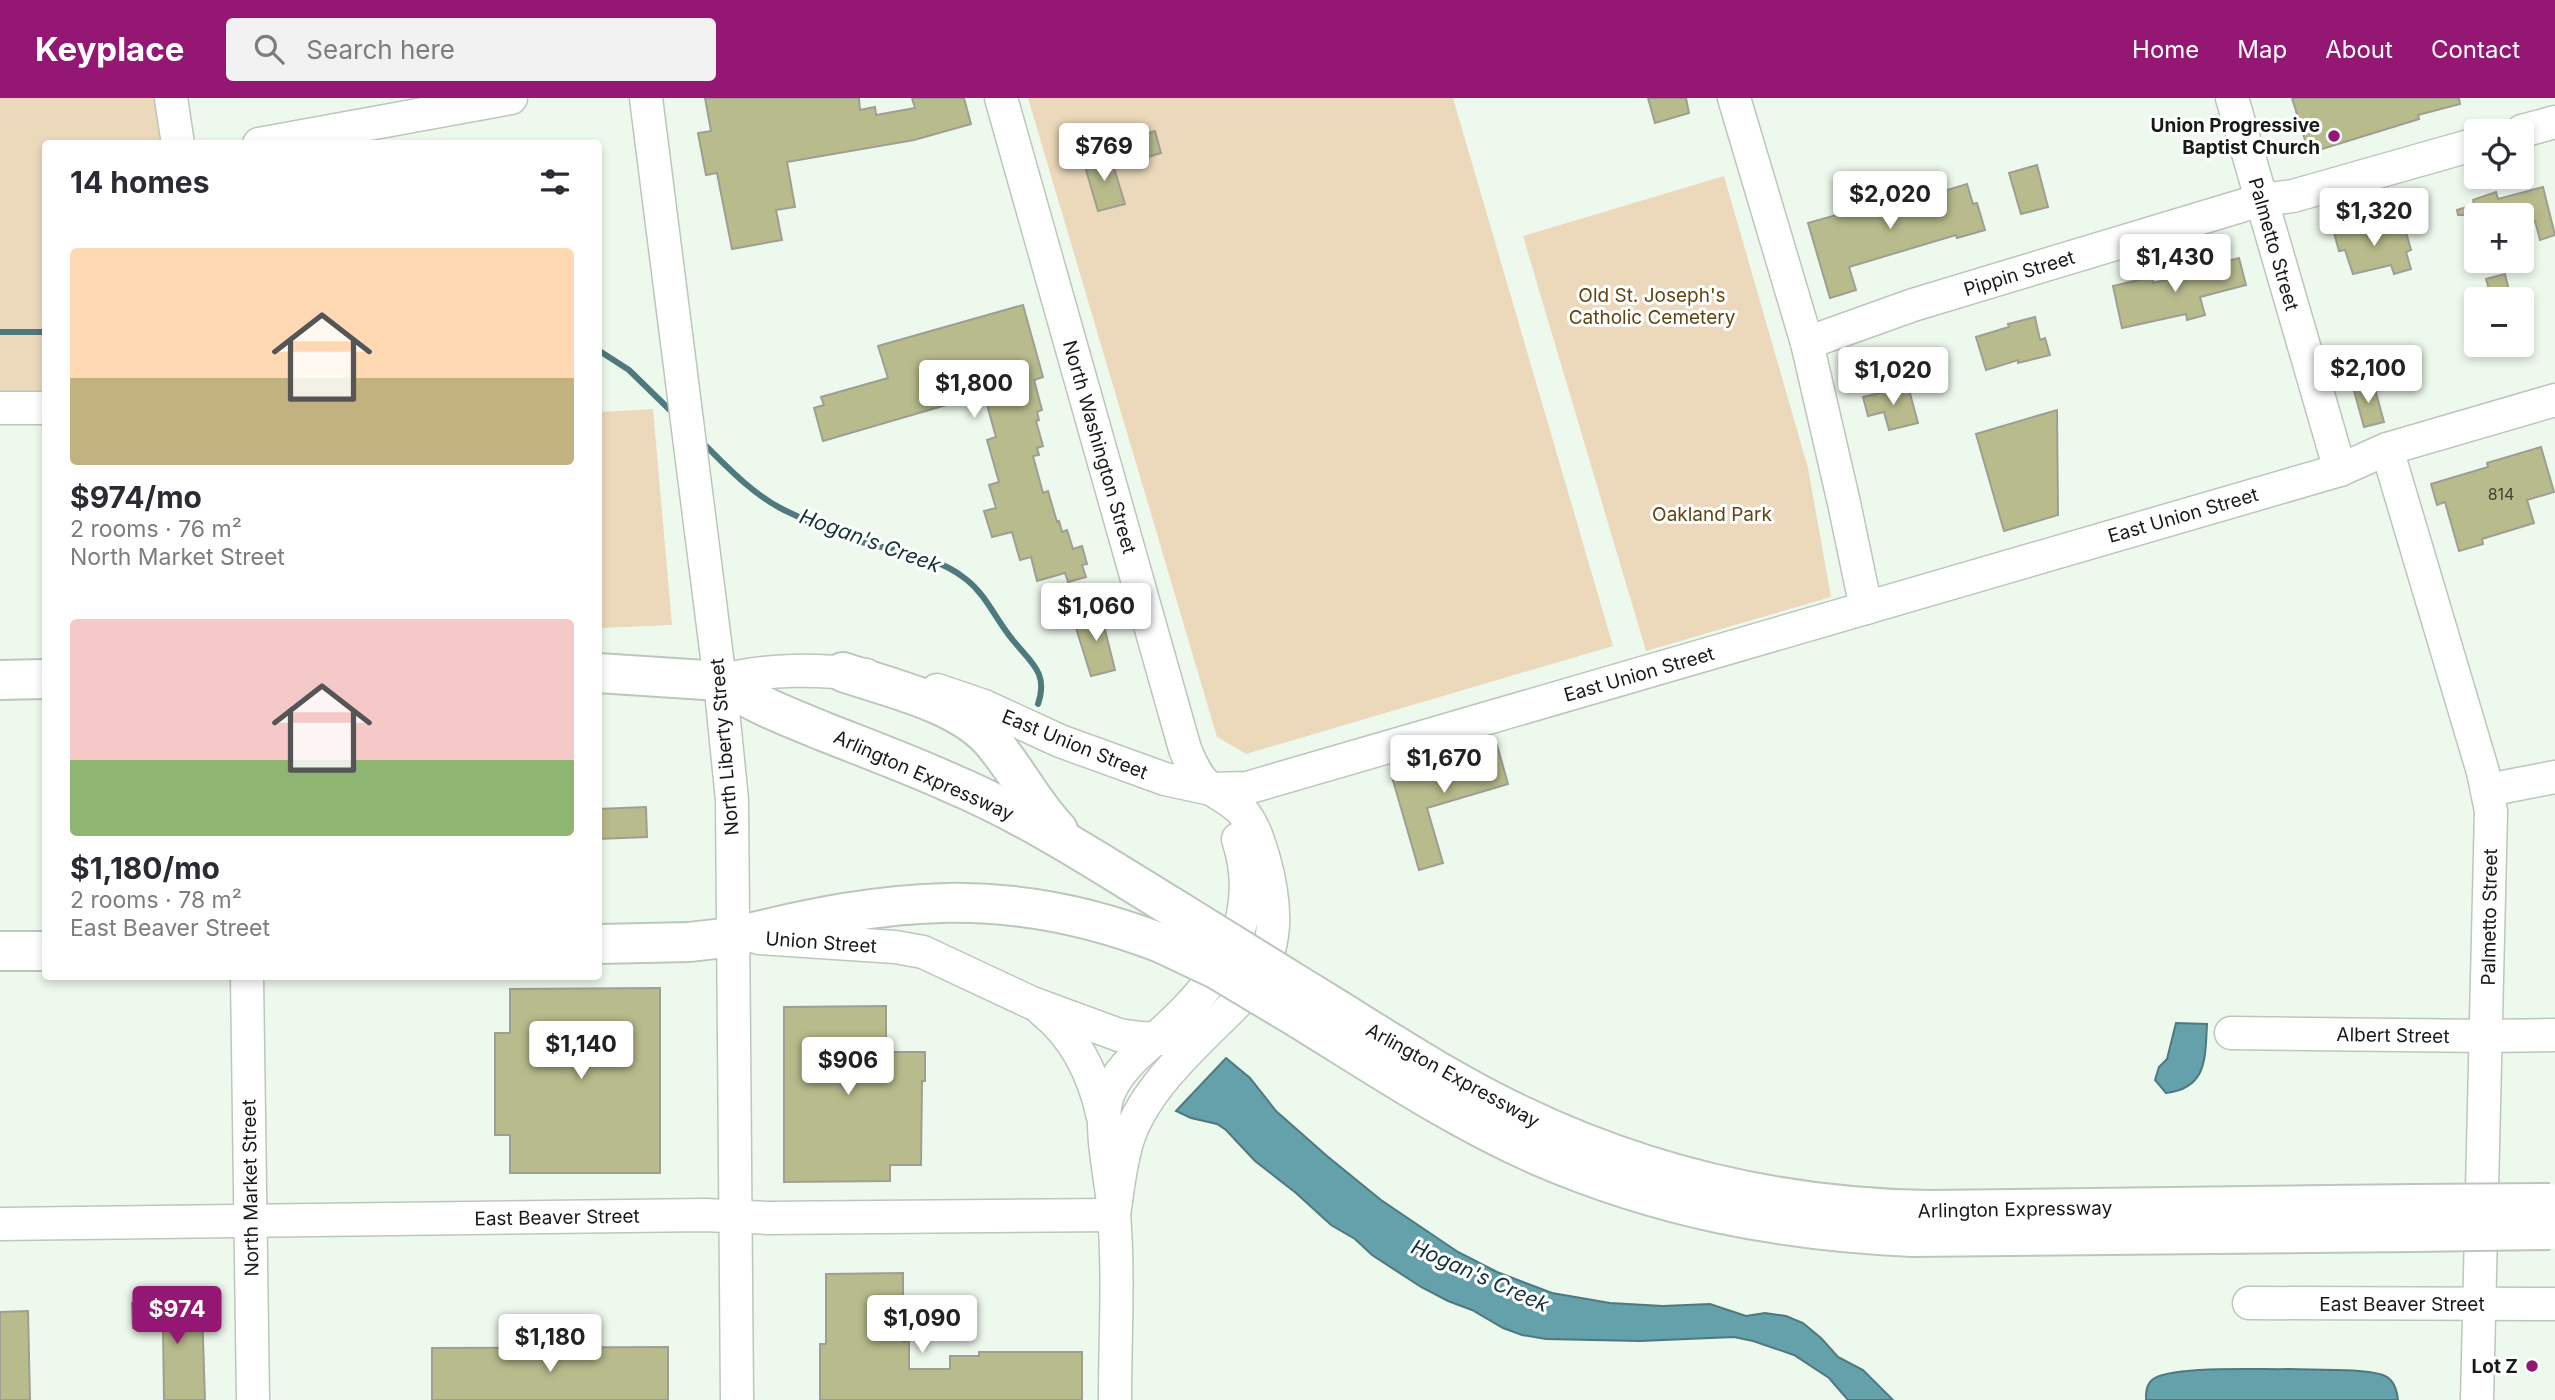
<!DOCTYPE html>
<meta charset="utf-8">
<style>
body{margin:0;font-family:Inter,sans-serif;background:#f2f2f3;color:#2b2b33;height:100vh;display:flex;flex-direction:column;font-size:26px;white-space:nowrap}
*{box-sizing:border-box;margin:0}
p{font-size:23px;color:#7c7c81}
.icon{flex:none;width:38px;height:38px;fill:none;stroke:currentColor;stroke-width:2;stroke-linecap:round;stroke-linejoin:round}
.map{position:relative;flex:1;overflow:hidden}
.drawer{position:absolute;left:42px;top:42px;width:560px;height:840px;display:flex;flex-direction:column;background:#fff;border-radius:7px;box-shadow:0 4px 10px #0003}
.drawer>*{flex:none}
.tools{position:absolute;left:2464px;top:21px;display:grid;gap:14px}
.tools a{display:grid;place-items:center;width:70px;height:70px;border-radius:7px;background:#fff;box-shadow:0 4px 10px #0003;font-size:35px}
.price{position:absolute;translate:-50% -60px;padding:0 16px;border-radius:7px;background:#fff;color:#222;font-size:23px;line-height:46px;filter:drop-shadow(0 2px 4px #0008)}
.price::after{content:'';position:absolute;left:50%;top:42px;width:21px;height:16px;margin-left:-10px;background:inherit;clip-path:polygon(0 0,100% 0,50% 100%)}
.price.active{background:#931773;color:#fff}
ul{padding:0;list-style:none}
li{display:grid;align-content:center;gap:14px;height:371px;padding:0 28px}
li span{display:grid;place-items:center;height:217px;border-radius:7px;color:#555}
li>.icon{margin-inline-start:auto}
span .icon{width:126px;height:126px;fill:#fffc;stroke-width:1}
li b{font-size:30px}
h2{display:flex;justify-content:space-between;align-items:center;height:84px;padding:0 28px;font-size:30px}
header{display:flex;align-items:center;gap:42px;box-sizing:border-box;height:98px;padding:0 35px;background:#931773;color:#fff}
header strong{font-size:33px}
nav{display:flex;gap:38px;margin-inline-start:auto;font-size:24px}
.search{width:490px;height:63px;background:#f2f2f3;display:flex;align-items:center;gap:18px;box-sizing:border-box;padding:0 24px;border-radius:7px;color:#7c7c81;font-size:26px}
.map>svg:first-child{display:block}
</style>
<header>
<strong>Keyplace</strong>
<div class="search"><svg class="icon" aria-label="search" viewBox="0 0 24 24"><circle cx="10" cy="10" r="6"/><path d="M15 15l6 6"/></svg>Search here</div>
<nav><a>Home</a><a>Map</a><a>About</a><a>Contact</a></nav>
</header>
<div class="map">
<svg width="2555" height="1302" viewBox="0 0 2555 1302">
<rect width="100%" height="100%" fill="#eef9ed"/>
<g fill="#ecd9bb">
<path d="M0,0H154L162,45L46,46L45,295H0Z"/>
<path d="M1028,0H1453L1613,548L1246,656L1217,639Z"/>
<path d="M1724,78L1808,370L1831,499L1646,553L1523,138Z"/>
<path d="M653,311L672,527L599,530V314Z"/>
</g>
<g fill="#64a1ab" stroke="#4d797f" stroke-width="2">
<path d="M2176,925L2207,926C2205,959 2208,990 2166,995L2155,982L2159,969L2167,961Z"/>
<path d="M1226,960L1250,980L1276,1013L1327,1058L1381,1102L1458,1154L1497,1174L1552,1195L1610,1205L1663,1208L1710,1206L1746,1218L1765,1215L1786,1218L1803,1225L1821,1240L1838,1259L1863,1272L1893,1302H1848L1829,1280L1794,1257L1753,1243L1734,1239L1640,1243L1546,1241L1522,1237L1503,1230L1472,1212L1448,1203L1421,1189L1372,1157L1355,1141L1331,1127L1296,1095L1255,1063L1226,1032L1217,1026L1191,1020L1176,1013Z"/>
<path d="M2290,1271C2311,1272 2369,1270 2385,1278C2394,1282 2397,1293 2398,1302H2146C2146,1295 2146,1287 2152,1282C2170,1267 2263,1272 2290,1271Z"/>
</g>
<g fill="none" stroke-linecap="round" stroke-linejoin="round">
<g stroke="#4d797f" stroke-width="6">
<path d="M0,234H46"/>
<path d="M598,252L629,272L674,316"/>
<path d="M702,344C726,368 752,396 784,412C807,423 833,436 858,443C896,454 935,456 967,482C987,498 996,522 1012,541C1030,564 1049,574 1038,606"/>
</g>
</g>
<g fill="#b8bc8c" stroke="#9e9f92" stroke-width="2">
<path d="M705,0H859L860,12L875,9L876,17L915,10L912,0H964L971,26L914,42L787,64L795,109L776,112L782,142L732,151L717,75L706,77L698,35L711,33Z"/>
<path d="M1648,0H1686L1689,15L1655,25Z"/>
<path d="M2292,0H2459L2460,6L2418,17L2419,21L2309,55Z"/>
<path d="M1155,33L1161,55L1122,67L1115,45Z"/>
<path d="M1110,57L1125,106L1098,113L1084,65Z"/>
<path d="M2037,67L2048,109L2021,116L2009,75Z"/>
<path d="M1967,86L1973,106L1977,105L1985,132L1957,140L1956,137L1849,169L1856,192L1830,200L1808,125L1919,94L1921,100Z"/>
<path d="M2543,89L2555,137L2540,142L2535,123L2529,125L2527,117H2458L2457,112L2474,107L2473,102L2496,94L2498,101Z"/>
<path d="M2354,124L2356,130L2365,128L2368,138L2404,127L2411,152L2406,154L2411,171L2394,176L2391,167L2353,176L2345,152L2339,153L2333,131Z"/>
<path d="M2239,160L2246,187L2200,199L2205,217L2187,222L2186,216L2122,230L2113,188L2152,179L2153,185L2205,172V169Z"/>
<path d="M2505,176L2511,201H2492L2486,181Z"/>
<path d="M1023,207L1043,279L1034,282L1042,312L1037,314L1039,322L1036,323L1043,348L1037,350L1039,357L1033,358L1043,395L1048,393L1057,424L1059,423L1062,434L1067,432L1073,451L1082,448L1087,466L1082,467L1086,479L1068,484L1065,475L1037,483L1031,459L1020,462L1012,434L992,439L984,413L996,410L989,387L999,384L987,342L996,339L984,296L823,343L814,310L824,307L821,299L888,280L878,248Z"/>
<path d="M2035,219L2040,242L2045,240L2050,257L2018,265V262L1986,272L1976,239L2009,229L2008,226Z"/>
<path d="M2373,284L2384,324L2364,329L2353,289Z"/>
<path d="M1908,288L1918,325L1889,332L1884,314L1868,318L1863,299Z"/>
<path d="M2057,312L2058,417L2004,433L1976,336Z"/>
<path d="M2541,349L2554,394L2527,402L2534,425L2482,441L2483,446L2459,453L2445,404L2437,407L2431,386L2488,369L2487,365Z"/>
<path d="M1099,508L1115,572L1091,578L1076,530L1087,527L1084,512Z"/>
<path d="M1497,647L1508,686L1427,710L1443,765L1419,772L1392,679Z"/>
<path d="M646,709L647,739L598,741V711Z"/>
<path d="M660,890V1075H510V1037H495V935H510V891Z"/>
<path d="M886,908V954H925V983H922L921,1067H890V1083L784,1084V909Z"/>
<path d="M903,1175V1244H909V1271H950V1258H979V1254H1082V1302H820V1246H826V1176Z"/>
<path d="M180,1203L181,1210H202L205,1302H164L163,1229L133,1230L132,1205Z"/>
<path d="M28,1213L30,1302H0V1214Z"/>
<path d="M668,1249V1302H432V1250Z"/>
</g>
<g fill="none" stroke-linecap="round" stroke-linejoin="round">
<defs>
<g id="minor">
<path d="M171,0L178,46"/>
<path d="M646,0L720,583L732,702L737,1302"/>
<path d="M1001,0L1185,651C1191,666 1198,682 1211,691C1222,698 1233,703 1242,713C1254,727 1259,744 1264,761C1277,808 1280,854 1247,894C1207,937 1149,982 1129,1038C1120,1064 1118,1091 1114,1117"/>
<path d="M1734,0L1807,245L1844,405L1866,510"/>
<path d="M2232,0L2340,372"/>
<path d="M2522,33L2555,24"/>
<path d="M259,46L511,0"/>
<path d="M1807,245L1913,207L2231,111L2261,102L2293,98L2476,46"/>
<path d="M0,310H46"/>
<path d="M2387,351L2483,674L2491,713L2477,1302"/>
<path d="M720,583C769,570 816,571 866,577"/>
<path d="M937,592L984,608L1060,643L1165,681L1211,691L1247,690L2340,372L2387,351L2555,302"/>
<path d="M2488,692L2555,679"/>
<path d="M759,840L895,849L923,854L1032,905L1119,937L1141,940L1165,941"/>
<path d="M247,878L253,1302"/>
<path d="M1042,912C1076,939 1094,977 1103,1019"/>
<path d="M2231,935L2487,938L2555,937"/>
<path d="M0,1126L705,1117L768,1120L1114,1117"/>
<path d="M2249,1205L2555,1206"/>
<path d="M1115,1302C1115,1241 1119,1177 1114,1116C1112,1084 1098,1029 1107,1000C1117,970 1144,951 1165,932C1223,879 1264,821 1238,741"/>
</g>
<g id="major">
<path d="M598,575L720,583"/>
<path d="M0,582L46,581"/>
<path d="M598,846L689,844L733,839"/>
<path d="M0,853H46"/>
</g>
<g id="highway">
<path d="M843,574C889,590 956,604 990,641C1015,669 1032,705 1058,732"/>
<path d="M720,583C752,605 788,619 825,634C868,651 911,667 953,686C1033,720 1106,769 1180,814"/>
<path d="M733,839C889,800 1007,785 1161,845"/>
<path d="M1314,897C1381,938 1448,983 1520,1017C1649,1079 1785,1110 1929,1112L2414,1106"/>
<path d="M1298,920C1376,968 1453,1020 1537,1057C1659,1110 1780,1133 1912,1139L2414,1134"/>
</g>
</defs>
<use href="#minor" stroke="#bcc7bc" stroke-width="35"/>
<use href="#major" stroke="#bcc7bc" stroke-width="42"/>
<use href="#highway" stroke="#bcc7bc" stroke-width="42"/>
<use href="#minor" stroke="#fff" stroke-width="32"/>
<use href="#major" stroke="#fff" stroke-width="38"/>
<use href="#highway" stroke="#fff" stroke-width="38"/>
<defs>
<g id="highway-bridge">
<path d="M1180,814L1314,897"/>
<path d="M1161,845L1216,871L1298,920"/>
<path d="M2414,1106L2550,1105"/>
<path d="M2414,1134L2550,1132"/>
</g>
</defs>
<use href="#highway-bridge" stroke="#bcc7bc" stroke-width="42" stroke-linecap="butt"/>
<use href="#highway-bridge" stroke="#fff" stroke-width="38"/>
</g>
<g fill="#931773" stroke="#fff" stroke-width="2.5">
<circle cx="2334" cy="38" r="7"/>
<circle cx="2532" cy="1268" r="7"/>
</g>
<g text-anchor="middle" stroke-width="6" stroke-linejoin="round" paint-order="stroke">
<g font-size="16" fill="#3f4334">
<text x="2501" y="402">814</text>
</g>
<g font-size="19" font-weight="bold" fill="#171b17" stroke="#fff" text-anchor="end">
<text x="2320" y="34">Union Progressive<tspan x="2320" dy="22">Baptist Church</tspan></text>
<text x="2518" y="1275">Lot Z</text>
</g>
<g font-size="19" fill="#171b17" stroke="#fff">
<text transform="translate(2274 146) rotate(74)" y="7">Palmetto Street</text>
<text transform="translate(2019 175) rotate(-17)" y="7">Pippin Street</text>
<text transform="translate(1100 349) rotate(74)" y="7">North Washington Street</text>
<text transform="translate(2183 417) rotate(-16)" y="7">East Union Street</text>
<text transform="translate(1639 576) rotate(-16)" y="7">East Union Street</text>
<text transform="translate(1075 646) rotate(22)" y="7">East Union Street</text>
<text transform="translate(724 649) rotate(-95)" y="7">North Liberty Street</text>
<text transform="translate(924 677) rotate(24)" y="7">Arlington Expressway</text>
<text transform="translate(2489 819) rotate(-89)" y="7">Palmetto Street</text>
<text transform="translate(821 844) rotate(4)" y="7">Union Street</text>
<text transform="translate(2393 937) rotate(1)" y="7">Albert Street</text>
<text transform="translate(1453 977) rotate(29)" y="7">Arlington Expressway</text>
<text transform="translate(250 1090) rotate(-91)" y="7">North Market Street</text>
<text transform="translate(2015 1111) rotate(-1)" y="7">Arlington Expressway</text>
<text transform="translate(557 1119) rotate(-1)" y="7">East Beaver Street</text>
<text x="2402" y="1213">East Beaver Street</text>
</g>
<g font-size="19" fill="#614511" stroke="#fff">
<text x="1652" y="204">Old St. Joseph's<tspan x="1652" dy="22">Catholic Cemetery</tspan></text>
<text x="1712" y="423">Oakland Park</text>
</g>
<g font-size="21" font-style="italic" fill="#133338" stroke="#fff">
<text transform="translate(870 443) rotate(20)" y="7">Hogan's Creek</text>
<text transform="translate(1480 1178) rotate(24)" y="7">Hogan's Creek</text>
</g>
</g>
</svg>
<div class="tools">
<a><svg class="icon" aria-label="locate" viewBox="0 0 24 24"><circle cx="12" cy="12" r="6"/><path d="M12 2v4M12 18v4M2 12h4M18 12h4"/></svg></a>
<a>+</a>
<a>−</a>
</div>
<b class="price" style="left:1104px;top:85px">$769</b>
<b class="price" style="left:1890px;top:133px">$2,020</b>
<b class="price" style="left:2374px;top:150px">$1,320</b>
<b class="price" style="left:2175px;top:196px">$1,430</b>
<b class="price" style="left:2368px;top:307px">$2,100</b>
<b class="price" style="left:1893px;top:309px">$1,020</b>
<b class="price" style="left:974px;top:322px">$1,800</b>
<b class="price" style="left:1096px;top:545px">$1,060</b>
<b class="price" style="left:1444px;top:697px">$1,670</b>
<b class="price" style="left:581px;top:983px">$1,140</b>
<b class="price" style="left:848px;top:999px">$906</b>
<b class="price active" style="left:177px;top:1248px">$974</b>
<b class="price" style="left:922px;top:1257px">$1,090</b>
<b class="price" style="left:550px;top:1276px">$1,180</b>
<section class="drawer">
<h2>14 homes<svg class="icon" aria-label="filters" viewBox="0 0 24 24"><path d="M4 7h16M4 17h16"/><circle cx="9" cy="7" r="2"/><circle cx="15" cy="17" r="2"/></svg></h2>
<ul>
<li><span style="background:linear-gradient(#ffd9b3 60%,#c2b280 0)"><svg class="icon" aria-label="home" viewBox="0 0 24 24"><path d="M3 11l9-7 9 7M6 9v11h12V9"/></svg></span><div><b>$974/mo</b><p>2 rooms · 76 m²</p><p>North Market Street</p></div></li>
<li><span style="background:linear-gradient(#f6c9c9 65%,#8fb573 0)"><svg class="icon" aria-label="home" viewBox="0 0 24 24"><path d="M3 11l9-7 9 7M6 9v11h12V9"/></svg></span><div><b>$1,180/mo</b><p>2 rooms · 78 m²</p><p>East Beaver Street</p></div></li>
</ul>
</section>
</div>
